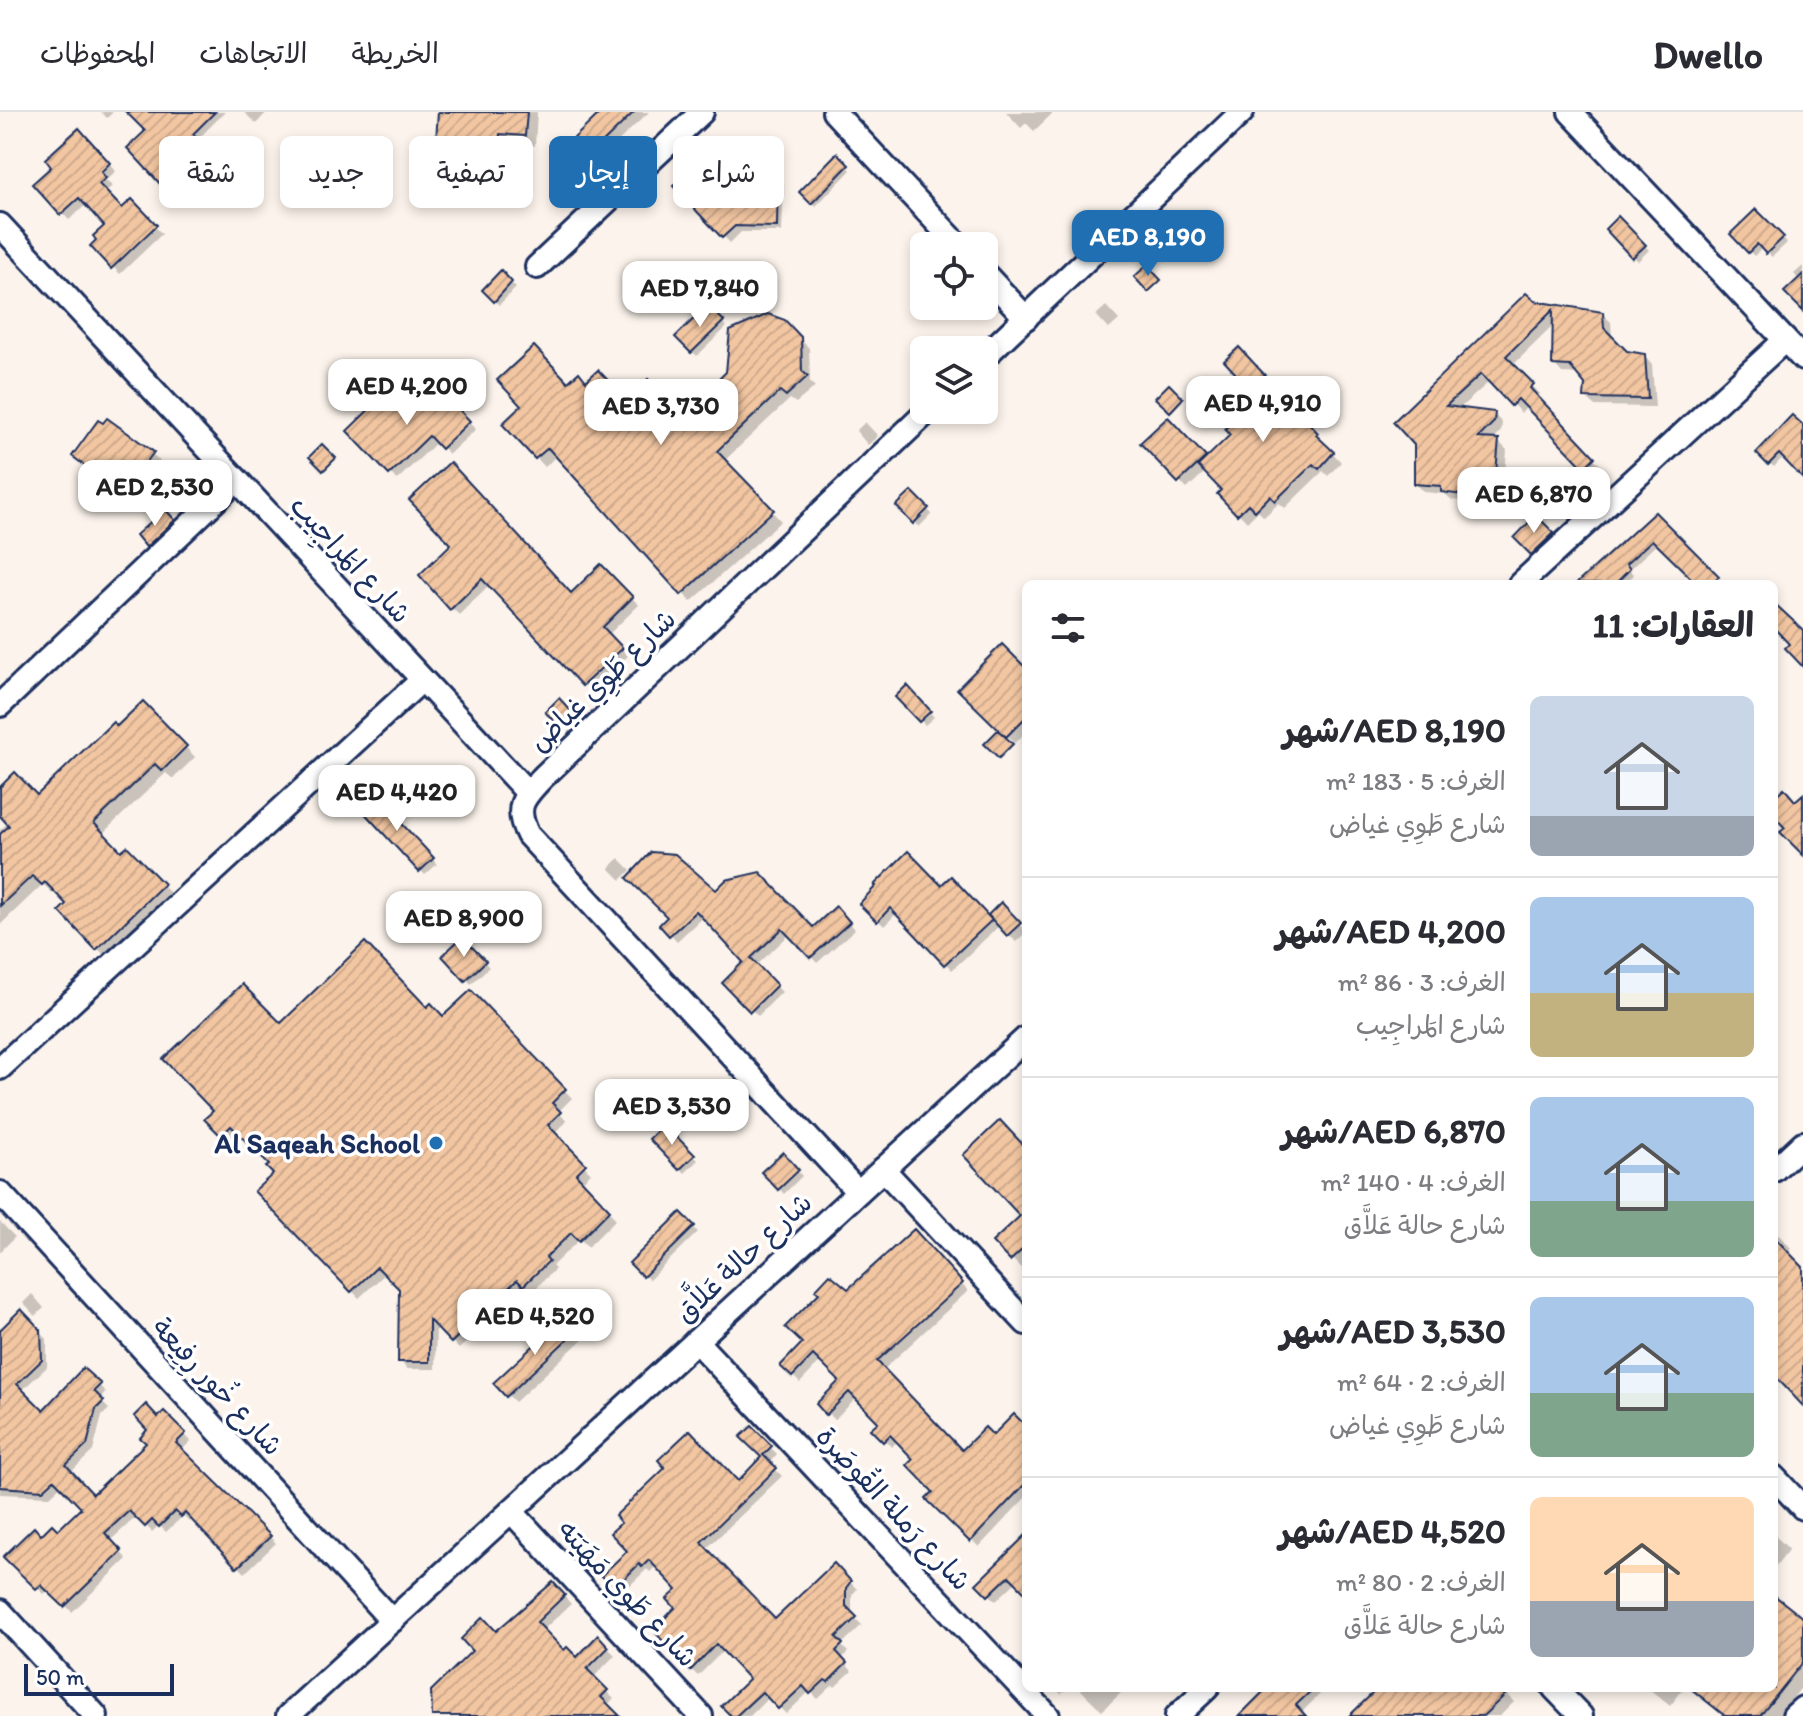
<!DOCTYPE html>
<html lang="ar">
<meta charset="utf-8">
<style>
body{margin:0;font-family:Itim,"Playpen Sans Arabic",sans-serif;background:#f7f7f7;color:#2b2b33;direction:rtl;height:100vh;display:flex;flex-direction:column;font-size:30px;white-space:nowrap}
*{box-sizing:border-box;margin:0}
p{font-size:26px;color:#7c7c81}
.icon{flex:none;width:44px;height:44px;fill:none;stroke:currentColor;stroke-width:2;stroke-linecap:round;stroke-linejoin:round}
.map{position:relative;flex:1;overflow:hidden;direction:ltr}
.side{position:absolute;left:1022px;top:468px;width:756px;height:1112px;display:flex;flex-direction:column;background:#fff;border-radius:12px;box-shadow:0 4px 12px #0003;direction:rtl}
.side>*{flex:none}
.banner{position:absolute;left:24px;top:24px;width:760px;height:72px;direction:rtl;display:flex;gap:16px}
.tools{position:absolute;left:910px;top:120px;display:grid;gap:16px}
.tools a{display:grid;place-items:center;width:88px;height:88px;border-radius:12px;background:#fff;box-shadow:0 4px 12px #0003;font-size:40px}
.scale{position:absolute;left:24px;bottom:20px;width:150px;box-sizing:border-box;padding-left:8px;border:4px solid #1b2f5e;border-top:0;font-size:22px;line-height:28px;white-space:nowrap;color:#1b2f5e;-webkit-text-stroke:6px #fff;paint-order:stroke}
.price{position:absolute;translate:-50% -68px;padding:0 18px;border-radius:16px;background:#fff;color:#222;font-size:26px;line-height:52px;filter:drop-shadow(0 2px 4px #0008)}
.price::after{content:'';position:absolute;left:50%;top:48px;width:24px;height:18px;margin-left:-12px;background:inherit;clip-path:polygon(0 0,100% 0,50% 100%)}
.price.active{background:#1f6fb2;color:#fff}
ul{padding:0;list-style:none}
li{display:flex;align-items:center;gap:24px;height:200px;padding:0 24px}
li+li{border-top:2px solid #e1e1e2}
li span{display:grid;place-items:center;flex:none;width:224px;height:160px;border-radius:12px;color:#555}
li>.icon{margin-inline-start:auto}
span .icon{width:96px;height:96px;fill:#fffc;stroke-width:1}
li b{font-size:34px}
h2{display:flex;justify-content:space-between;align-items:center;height:96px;padding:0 24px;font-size:34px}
.pill{padding:0 28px;border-radius:12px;background:#fff;box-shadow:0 4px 12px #0003;font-size:28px;line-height:72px}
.pill.active{background:#1f6fb2;color:#fff}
header{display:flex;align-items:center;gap:48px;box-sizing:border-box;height:112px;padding:0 40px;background:#fff;border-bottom:2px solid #e1e1e2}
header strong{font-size:38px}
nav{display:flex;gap:44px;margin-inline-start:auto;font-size:28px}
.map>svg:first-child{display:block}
</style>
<header>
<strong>Dwello</strong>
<nav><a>الخريطة</a><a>الاتجاهات</a><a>المحفوظات</a></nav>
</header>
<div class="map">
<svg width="1803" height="1604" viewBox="0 0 1803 1604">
<defs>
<pattern id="building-hatch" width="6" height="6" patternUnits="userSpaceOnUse" patternTransform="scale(2)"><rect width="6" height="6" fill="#f2c6a1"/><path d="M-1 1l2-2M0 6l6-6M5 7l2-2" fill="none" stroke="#cfaa8d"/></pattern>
</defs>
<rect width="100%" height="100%" fill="#fcf4ec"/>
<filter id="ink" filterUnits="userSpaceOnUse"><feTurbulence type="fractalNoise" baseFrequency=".0125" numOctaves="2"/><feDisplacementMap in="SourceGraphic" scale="16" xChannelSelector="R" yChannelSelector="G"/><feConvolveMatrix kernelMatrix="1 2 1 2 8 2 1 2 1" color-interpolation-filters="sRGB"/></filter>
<g filter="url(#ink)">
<g fill="#0003">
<path d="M101,0H113L107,6Z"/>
<path d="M147,0H225L197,28L205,36L178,64L181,68L169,79L130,36L148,19Z"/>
<path d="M244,0H267L256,12Z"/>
<path d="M440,0H537L535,34L509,32V42L449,38L438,27Z"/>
<path d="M604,0H649L595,51L574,29Z"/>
<path d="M1006,0H1054L1034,19L1026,11L1021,16Z"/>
<path d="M86,26L116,59L106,68L112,74L105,81L122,99L132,90L162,122L120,162L93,134L107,114L87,92L69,108L35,72Z"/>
<path d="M837,44L851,58L816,94L802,80Z"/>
<path d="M773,59L784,72L782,120H741L730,131L676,74Z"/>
<path d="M1756,99L1787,131L1772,145L1762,136L1754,144L1733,122Z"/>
<path d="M1618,107L1649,138L1638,149L1607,117Z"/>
<path d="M1803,154V172L1794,162Z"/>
<path d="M501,161L516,176L499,193L485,178Z"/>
<path d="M1534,191L1602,202L1611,210L1612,226L1626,241L1644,244L1652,253L1655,295L1595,294L1586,286L1587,271L1579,262L1562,261L1554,252V213L1513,253L1540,282L1537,286L1602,355L1594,363L1528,294L1521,301L1490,269L1459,297L1494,302L1502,311L1501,319L1492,329H1498L1507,338L1504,372L1514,382L1500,396L1474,370L1470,390L1452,388L1445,382L1424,380L1416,372V332L1395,310Z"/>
<path d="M1106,194L1119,208L1109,217L1096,203Z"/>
<path d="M708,196L727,215L697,244L678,225Z"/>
<path d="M783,210L809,236L810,270L815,275L796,291L790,287L724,349L781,409L691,490L557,343L545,355L505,312L568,273L587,271L626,290L683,305Z"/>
<path d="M1239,238L1341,350L1328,364L1323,359L1285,396L1279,391L1264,405L1258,399L1247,410L1220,382L1224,378L1206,359L1187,377L1143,331L1168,308L1207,349L1233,323L1260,285Z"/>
<path d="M433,273L476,317L449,342L437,330L397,368L350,319L403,302Z"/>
<path d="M1169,275L1183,289L1172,300L1158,286Z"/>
<path d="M865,310L878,324L868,333L856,319Z"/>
<path d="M1803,316V364L1784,344L1774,355L1759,341Z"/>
<path d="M152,342L160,349L131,388L82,351Z"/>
<path d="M912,382L932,402L919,415L899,394Z"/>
<path d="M165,400L178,414L152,438L139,423Z"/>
<path d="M1655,403L1722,470L1720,472H1700L1658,431L1629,458L1634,463L1624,472H1580Z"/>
<path d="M1536,406L1557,427L1537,446L1516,426Z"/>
<path d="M454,432L571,483L601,455L639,493L608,523L628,544L590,579L490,472L459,503L452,496Z"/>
<path d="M1026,559V620L1015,631L960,577Z"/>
<path d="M907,576L934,605L925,613L898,585Z"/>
<path d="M143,591L195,645L173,667L166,661L102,722L121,742L127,737L172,783L107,846L62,799L69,792L56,778L53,782L43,772L0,813V718L9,710L0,701V677L37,686Z"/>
<path d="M374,685L437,752L425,763L362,696Z"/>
<path d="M619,746L631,758L621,768L609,756Z"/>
<path d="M941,776L988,806L1001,793L1026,820L1016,830L1000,813L952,858L897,801L884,814L862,792Z"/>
<path d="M716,780L819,823L836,797L855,817L817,851L790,822L756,854L782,880L758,904L725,871L746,850L704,804L677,829L662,813Z"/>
<path d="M462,828L489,855L471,872L445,844Z"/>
<path d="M471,881L572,986L558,1000L567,1009L554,1022L591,1061L581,1070L616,1107L588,1135L580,1127L552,1154L555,1157L532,1180L526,1174L459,1237L436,1213L435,1257H407L400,1249L401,1176L386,1161L359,1186L257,1079L275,1062L272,1053L240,1020L229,1030L207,1007L281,914L427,898L443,907Z"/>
<path d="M664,1015L698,1048L685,1061L652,1027Z"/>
<path d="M1026,1038V1153L1022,1157L995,1130L1023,1104Z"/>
<path d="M783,1043L802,1064L784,1082L764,1060Z"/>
<path d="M681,1103L698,1120L649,1168L632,1151Z"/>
<path d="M0,1110L15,1125L0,1140Z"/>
<path d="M1774,1118L1791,1136L1786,1140L1803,1158V1291L1774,1261Z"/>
<path d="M913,1120L968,1179L883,1258L962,1341L993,1325L1026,1317V1385L979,1435L929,1387L936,1380L916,1347L898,1328L892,1335L873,1317L880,1310L857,1285L835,1308L819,1292L842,1269L822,1248L800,1271L783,1254L848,1180Z"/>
<path d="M32,1182L44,1196L35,1204L23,1191Z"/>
<path d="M21,1200L47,1227V1255L21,1279L43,1301L83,1259L106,1280L99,1287L109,1297L102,1304L93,1339L71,1360L94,1385L148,1331L158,1308L164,1302L191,1329L181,1339L276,1431L245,1461L192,1406L189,1410L183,1404L166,1420L159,1413L152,1420L137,1404L110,1429L127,1447L72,1500L49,1477L44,1482L6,1445L41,1425L58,1420L84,1396L62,1373L50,1384L0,1382V1220Z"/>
<path d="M566,1207L584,1226L515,1290L496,1271Z"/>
<path d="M752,1317L777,1342L769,1351L782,1364L706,1437L775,1510L834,1454L857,1477L852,1483V1503L862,1513L841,1533L848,1540L841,1547L852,1559L835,1575L833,1573L818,1587L810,1579L786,1602L769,1585L750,1604H734L752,1567L724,1538L698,1564L678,1545L680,1478L657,1453L650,1460L647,1457L621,1482L604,1464L738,1372L764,1345Z"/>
<path d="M1774,1423L1789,1437L1774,1456Z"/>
<path d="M1026,1426V1478L1017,1469L996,1489L979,1472Z"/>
<path d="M553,1472L571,1492L543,1518L564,1540L577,1547L598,1526L615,1543L593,1566L614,1587L607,1593L618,1604H434L496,1521Z"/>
<path d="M1774,1486L1803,1509V1573L1779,1604H1725L1690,1576H1774Z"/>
<path d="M1055,1576H1067L1061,1582Z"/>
<path d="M1079,1576H1126L1102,1599Z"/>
<path d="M1270,1576H1326L1301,1601L1304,1604H1252Z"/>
<path d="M1381,1576H1500L1514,1590L1500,1604H1351Z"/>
<path d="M1648,1576H1684L1670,1594Z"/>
</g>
<g fill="url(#building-hatch)" stroke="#1b2f5e" stroke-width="2">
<path d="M126,0H215L193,22L201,29L174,57L178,61L163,75L127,36L145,19Z"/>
<path d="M438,0H527L525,24L500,22L499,33L436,28Z"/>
<path d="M601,0H634L587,46L571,29Z"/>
<path d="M79,16L110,51L101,60L106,66L99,72L122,96L132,87L157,113L111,157L90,134L96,128L93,124L104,114L79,86L60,103L32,72L51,55L45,47Z"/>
<path d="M837,41L849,53L811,92L799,80Z"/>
<path d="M701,46L766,50L778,64L777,115L735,114L722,126L673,74Z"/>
<path d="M1756,97L1784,125L1766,142L1757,132L1748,141L1730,122Z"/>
<path d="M1618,104L1646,133L1632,146L1605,117Z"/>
<path d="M1147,153L1161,168L1148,180L1134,165Z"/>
<path d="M501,158L512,170L494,190L482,178Z"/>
<path d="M1803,162V199L1784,180Z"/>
<path d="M1526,181L1535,189L1603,200L1604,216L1627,239L1645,242L1648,287L1584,286L1585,272L1570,254L1552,253L1553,198L1506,244L1534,272L1530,276L1595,345L1584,356L1518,287L1511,294L1481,262L1446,294L1495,300L1494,310L1478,326L1499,327L1496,361L1507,372L1491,390L1466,365L1462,383L1441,380V374L1414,372V333L1393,310Z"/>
<path d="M708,193L724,209L691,241L675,225Z"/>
<path d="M768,202L785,208L801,225L802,259L808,264L786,284L780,279L717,339L774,398L681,483L548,336L535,347L502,312L521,294L497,268L534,234L568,270L579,260L586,269L598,258L626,287L648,267L683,303L726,260L730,219Z"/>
<path d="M1239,235L1318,321L1316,323L1334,340L1319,357L1313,352L1275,389L1270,384L1255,399L1248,392L1237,403L1217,382L1221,378L1198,354L1230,323L1225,317L1257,285L1224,249Z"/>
<path d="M433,270L470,309L441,337L429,324L389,363L347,319L386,281L403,299Z"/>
<path d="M1169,272L1183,286L1170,300L1155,286Z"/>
<path d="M1792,303L1803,313V367L1779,342L1768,353L1756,341Z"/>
<path d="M1168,305L1206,345L1178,371L1140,331Z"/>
<path d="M107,306L154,340L122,382L72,344L98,308L103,311Z"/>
<path d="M322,332L336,346L323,359L309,345Z"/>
<path d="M450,350L571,481L601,452L633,485L603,515L623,536L582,574L482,467L450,498L419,463L451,432L409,388Z"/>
<path d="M912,379L929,396L913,412L896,394Z"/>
<path d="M165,397L175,408L146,435L136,423Z"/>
<path d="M1655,400L1719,464L1711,472H1697L1652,428L1626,452L1630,457L1615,472H1576Z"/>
<path d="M1536,403L1554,421L1531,443L1514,426Z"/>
<path d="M1774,491L1803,518V555L1785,536L1789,532L1774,516Z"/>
<path d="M1002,532L1026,556V605L1006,625L957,577Z"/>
<path d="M907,573L931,599L919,610L895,585Z"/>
<path d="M559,586L572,600L558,613L545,600Z"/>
<path d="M143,589L187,634L162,659L155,652L94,711L121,739L127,734L164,772L96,838L59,799L66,792L45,770L42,773L32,764L0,794V722L9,714L0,704V675L15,660L37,683L113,610L117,614Z"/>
<path d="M998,618L1013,632L999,646L984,632Z"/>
<path d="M1784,676L1795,689L1803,682V743L1780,720L1785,716L1774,704V685Z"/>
<path d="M374,682L434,746L419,760L359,695Z"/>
<path d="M908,739L941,773L951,764L992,808L944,853L890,796L877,810L859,792L876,774L874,773Z"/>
<path d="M651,740L675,742L716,778L726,768L760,760L813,815L836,794L850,810L810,846L782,817L751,846L777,873L750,900L722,871L743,850L696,799L669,824L659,813L667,805L627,766Z"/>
<path d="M1001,790L1021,811L1007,824L988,803Z"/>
<path d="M462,825L486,849L465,869L442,844Z"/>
<path d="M365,830L427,895L431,891L443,904L471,878L566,977L552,991L561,1000L548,1013L586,1052L576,1062L610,1098L579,1129L571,1121L546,1145L549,1149L523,1174L517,1168L451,1231L429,1208V1250H398L399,1177L377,1155L351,1180L254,1079L273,1062L266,1055L269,1053L231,1014L221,1024L204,1007L213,999L163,947L242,872L281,911Z"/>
<path d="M1000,1008L1026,1036V1134L1010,1149L992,1130L1020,1104L963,1043Z"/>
<path d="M664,1012L695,1043L679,1058L649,1027Z"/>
<path d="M783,1040L799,1058L778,1078L761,1060Z"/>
<path d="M681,1100L695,1114L643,1165L629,1151Z"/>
<path d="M914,1117L963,1171L877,1249L962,1338L985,1315L993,1323L1014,1302L1026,1314V1371L970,1430L926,1387L933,1380L907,1353L913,1347L890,1323L883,1330L870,1317L878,1310L849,1280L826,1303L816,1292L839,1269L813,1243L792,1265L780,1254L802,1231L785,1215L819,1181L815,1178L830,1162L848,1177Z"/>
<path d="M1774,1125L1803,1155V1294L1774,1263Z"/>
<path d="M21,1197L41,1218L42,1248L17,1272L43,1298L83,1256L101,1272L94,1279L104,1289L96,1297L87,1333L66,1353L93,1382L146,1331L140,1326L147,1318L134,1304L146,1292L158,1305L164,1299L186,1321L176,1331L271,1424L237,1456L185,1401L181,1405L175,1399L159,1415L152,1408L145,1415L129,1399L105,1421L122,1439L64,1495L41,1473L36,1477L3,1445L34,1415L41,1423L52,1412L58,1418L81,1396L54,1368L43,1378L0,1375V1218Z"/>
<path d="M566,1204L578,1217L506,1285L493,1271Z"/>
<path d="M752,1314L772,1334L763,1343L777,1356L701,1430L775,1507L834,1451L851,1469L846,1476V1494L857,1505L836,1525L843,1532L836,1539L847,1551L828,1570L825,1568L810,1582L803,1574L778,1597L762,1580L736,1604H731L721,1594L749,1567L716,1532L690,1559L653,1518L675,1496L667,1487L677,1478L649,1448L642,1455L639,1452L614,1477L601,1464L627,1439L610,1421L621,1411L615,1404L665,1356L658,1348L690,1318L738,1369L761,1345L740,1325Z"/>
<path d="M1026,1423V1481L1009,1464L988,1484L976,1472Z"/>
<path d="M553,1470L565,1483L537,1510L564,1538L567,1535L577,1545L598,1523L609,1535L587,1557L608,1578L601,1585L620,1604H432L431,1579L472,1539L461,1527L483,1505L496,1519Z"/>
<path d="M1774,1483L1803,1506V1550L1760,1604H1725L1690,1576H1774Z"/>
<path d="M1267,1576H1314L1296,1593L1306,1604H1239Z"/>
<path d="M1378,1576H1512L1483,1604H1349Z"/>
</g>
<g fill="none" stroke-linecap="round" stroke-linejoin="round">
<defs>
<g id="minor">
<path d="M834,0L959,134"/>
<path d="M1570,0L1803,247"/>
<path d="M0,113L528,681"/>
<path d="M537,155L702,0"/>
<path d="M984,161L1026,206"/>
<path d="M984,245L1242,0"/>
<path d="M1520,472L1785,228"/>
<path d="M0,593L237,368"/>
<path d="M0,956L422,568"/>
<path d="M883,1057L1026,1211"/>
<path d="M1774,1058L1803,1031"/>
<path d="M858,1080L528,723C513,694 524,685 544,664L929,298"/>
<path d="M0,1081L392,1509"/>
<path d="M696,1229L1048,1604"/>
<path d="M1774,1365L1803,1396"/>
<path d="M511,1399L701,1604"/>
<path d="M0,1499L96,1604"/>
<path d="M1554,1576L1581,1604"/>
<path d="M288,1604L1026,926"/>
<path d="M1177,1604L1207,1576"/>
<path d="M1794,1604L1803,1596"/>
</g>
</defs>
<use href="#minor" stroke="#1b2f5e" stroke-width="28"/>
<use href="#minor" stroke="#fff" stroke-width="22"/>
</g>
</g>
<circle fill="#1f6fb2" stroke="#fff" stroke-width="3" cx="436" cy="1031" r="8"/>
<g text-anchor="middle" stroke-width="7" stroke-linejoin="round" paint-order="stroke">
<g font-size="28" fill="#1b2f5e" stroke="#fff">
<text transform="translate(351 447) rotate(47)" y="10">شارع المَراجِيب</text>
<text transform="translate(602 568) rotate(-44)" y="10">شارع طَوِي غياض</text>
<text transform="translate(743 1145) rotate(-43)" y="10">شارع حالة عَلاَّق</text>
<text transform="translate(218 1274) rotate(47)" y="10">شارع خُور رِفِيعة</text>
<text transform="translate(894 1396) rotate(47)" y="10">شارع رَملة القُوصَرة</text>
<text transform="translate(628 1481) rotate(47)" y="10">شارع طَوي مَهَيَته</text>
</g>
<g font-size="28" font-weight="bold" fill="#1b2f5e" stroke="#fff" text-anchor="end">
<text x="420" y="1041">Al Saqeah School</text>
</g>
</g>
</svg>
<div class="tools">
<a><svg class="icon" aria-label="locate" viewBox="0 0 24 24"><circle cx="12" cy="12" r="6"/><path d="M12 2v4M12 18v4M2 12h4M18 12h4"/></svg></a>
<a><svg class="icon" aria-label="layers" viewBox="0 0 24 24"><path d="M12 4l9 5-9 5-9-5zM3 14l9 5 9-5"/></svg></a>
</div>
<div class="scale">50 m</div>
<b class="price active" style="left:1148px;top:166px">AED 8,190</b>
<b class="price" style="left:700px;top:217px">AED 7,840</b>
<b class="price" style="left:407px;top:315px">AED 4,200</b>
<b class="price" style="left:1263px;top:332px">AED 4,910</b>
<b class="price" style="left:661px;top:335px">AED 3,730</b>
<b class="price" style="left:155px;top:416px">AED 2,530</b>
<b class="price" style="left:1534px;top:423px">AED 6,870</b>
<b class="price" style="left:397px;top:721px">AED 4,420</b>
<b class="price" style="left:464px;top:847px">AED 8,900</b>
<b class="price" style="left:672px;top:1035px">AED 3,530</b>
<b class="price" style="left:535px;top:1245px">AED 4,520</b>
<div class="banner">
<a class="pill">شراء</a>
<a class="pill active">إيجار</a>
<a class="pill">تصفية</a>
<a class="pill">جديد</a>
<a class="pill">شقة</a>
</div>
<section class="side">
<h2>العقارات: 11<svg class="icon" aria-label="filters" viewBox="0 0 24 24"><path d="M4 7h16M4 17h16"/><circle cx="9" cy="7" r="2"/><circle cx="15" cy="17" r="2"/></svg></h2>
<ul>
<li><span style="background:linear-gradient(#c9d6e8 75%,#9aa5b1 0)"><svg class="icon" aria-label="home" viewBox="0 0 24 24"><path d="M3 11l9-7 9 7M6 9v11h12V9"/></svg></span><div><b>AED 8,190/شهر</b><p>الغرف: 5 · 183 m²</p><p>شارع طَوِي غياض</p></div></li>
<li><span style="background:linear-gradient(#a9c7e8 60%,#c2b280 0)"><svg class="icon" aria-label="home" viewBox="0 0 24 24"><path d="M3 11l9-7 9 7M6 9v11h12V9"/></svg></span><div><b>AED 4,200/شهر</b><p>الغرف: 3 · 86 m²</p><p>شارع المَراجِيب</p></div></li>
<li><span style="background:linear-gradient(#a9c7e8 65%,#7fa58c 0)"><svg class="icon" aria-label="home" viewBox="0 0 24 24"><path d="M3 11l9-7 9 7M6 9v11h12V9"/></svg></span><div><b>AED 6,870/شهر</b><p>الغرف: 4 · 140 m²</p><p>شارع حالة عَلاَّق</p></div></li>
<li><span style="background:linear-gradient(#a9c7e8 60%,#7fa58c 0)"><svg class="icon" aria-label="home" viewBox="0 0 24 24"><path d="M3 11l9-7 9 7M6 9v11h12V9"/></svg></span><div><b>AED 3,530/شهر</b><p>الغرف: 2 · 64 m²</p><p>شارع طَوِي غياض</p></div></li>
<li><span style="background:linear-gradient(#ffd9b3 65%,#9aa5b1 0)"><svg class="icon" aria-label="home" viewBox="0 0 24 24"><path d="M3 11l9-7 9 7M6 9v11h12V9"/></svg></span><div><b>AED 4,520/شهر</b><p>الغرف: 2 · 80 m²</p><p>شارع حالة عَلاَّق</p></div></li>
</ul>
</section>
</div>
